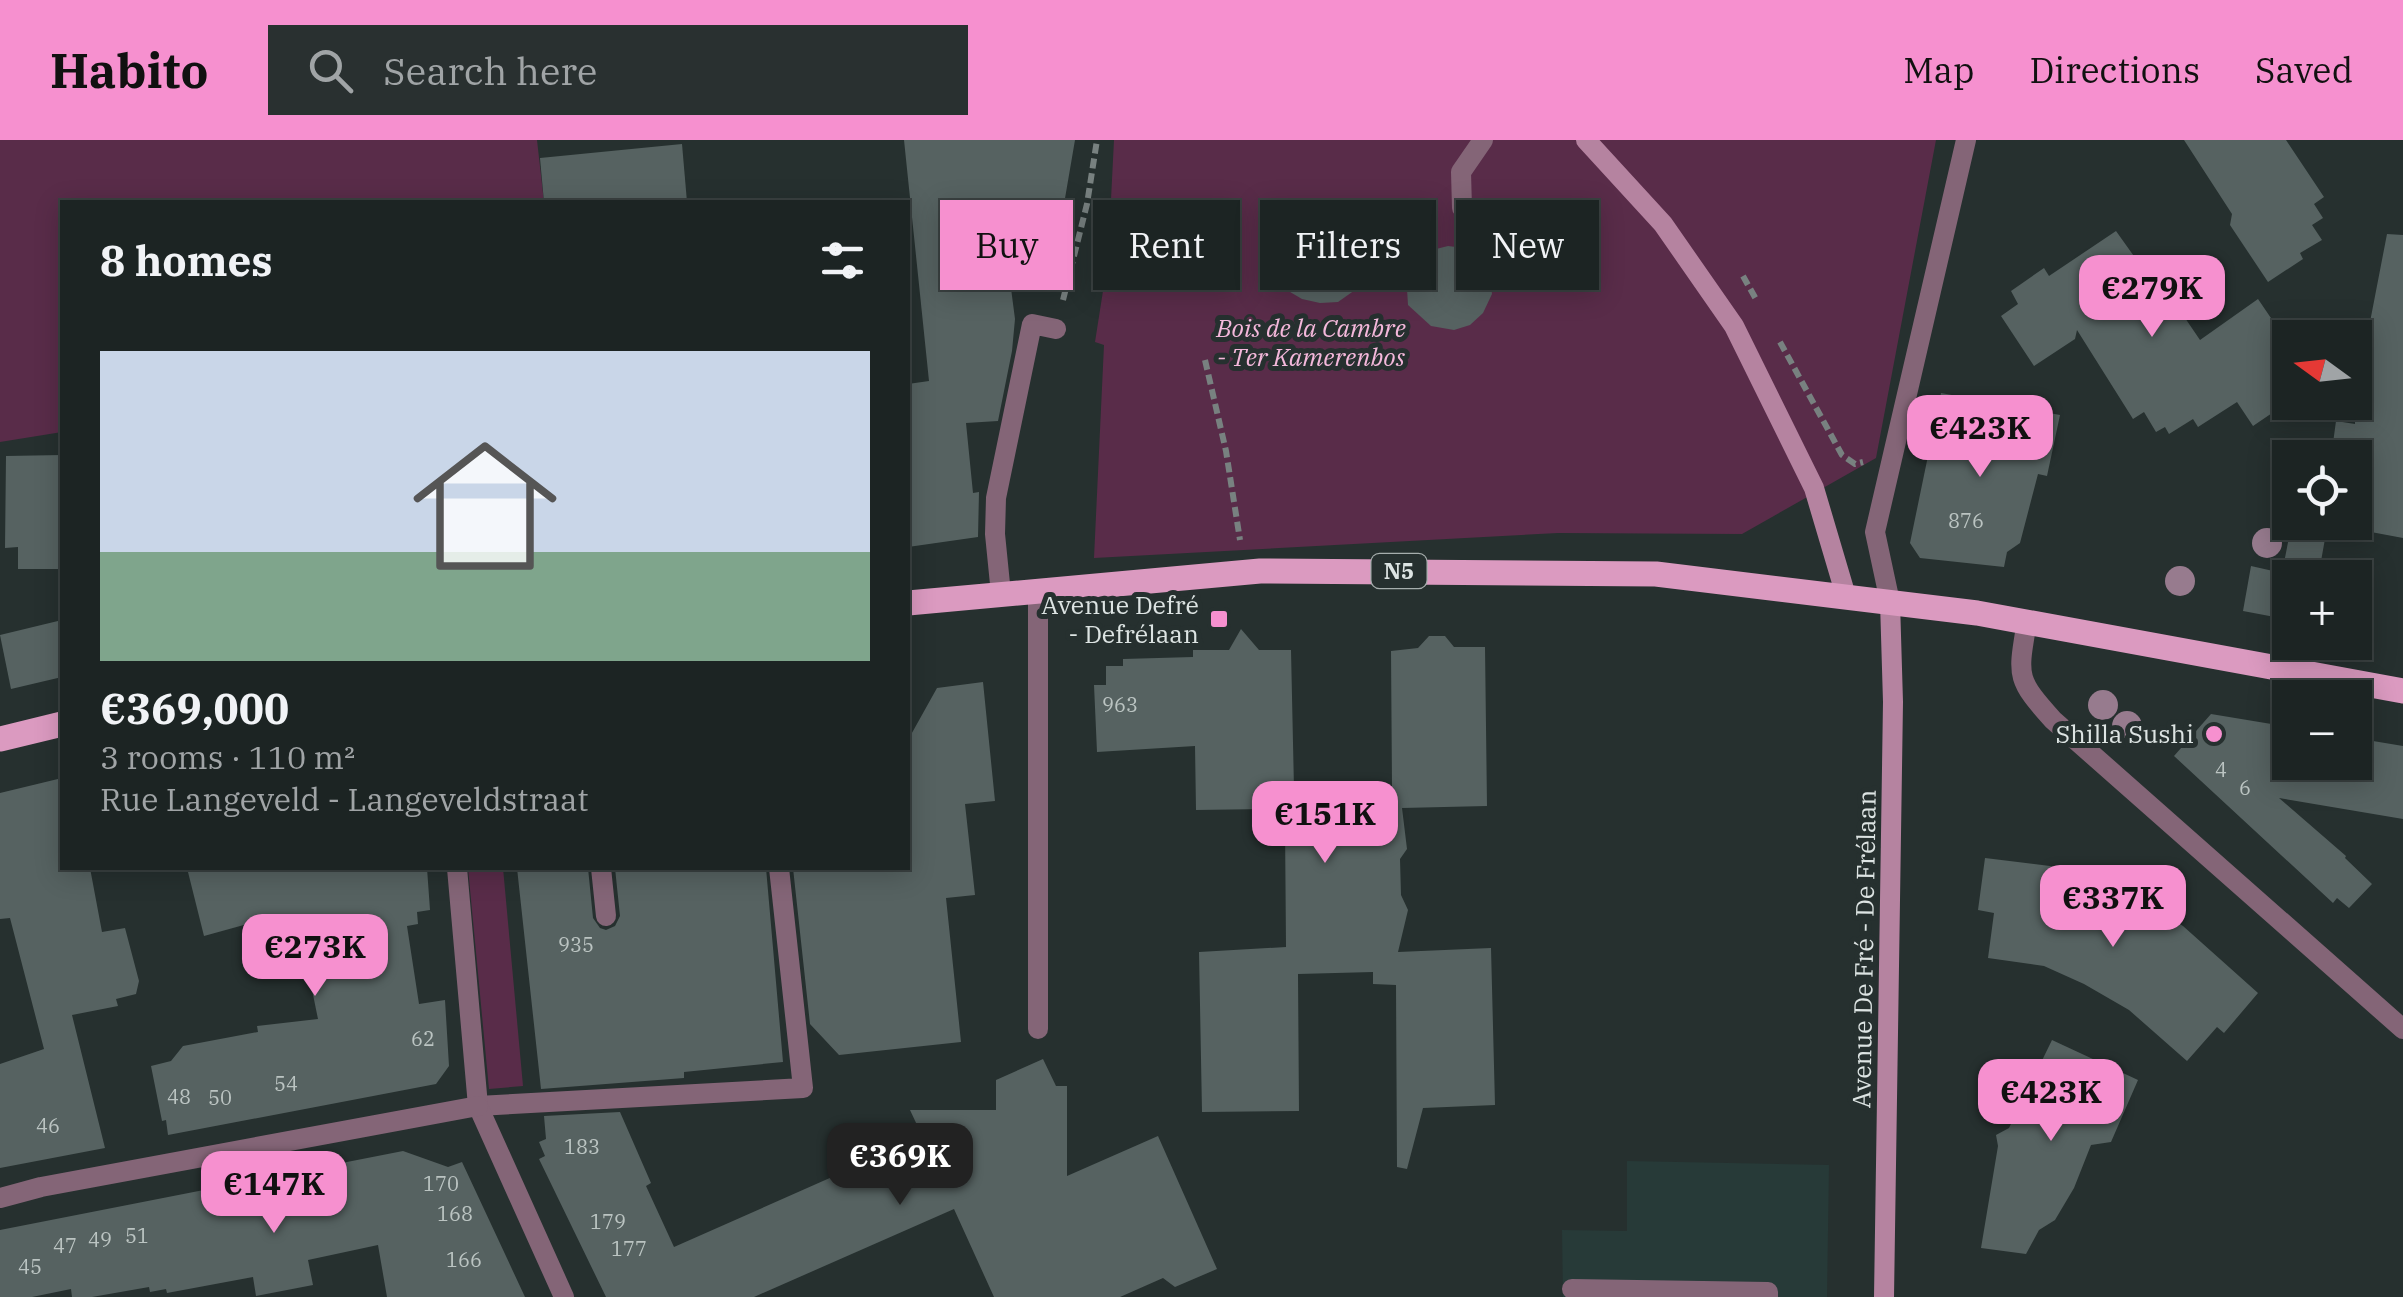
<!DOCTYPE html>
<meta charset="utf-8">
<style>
body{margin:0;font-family:"IBM Plex Serif",serif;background:#293030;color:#f1f3f6;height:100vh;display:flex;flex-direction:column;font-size:38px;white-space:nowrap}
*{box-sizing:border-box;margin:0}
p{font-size:32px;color:#a0a4a6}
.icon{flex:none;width:55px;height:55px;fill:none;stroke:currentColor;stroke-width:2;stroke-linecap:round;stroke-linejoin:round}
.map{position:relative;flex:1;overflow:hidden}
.sheet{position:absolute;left:60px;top:60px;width:850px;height:670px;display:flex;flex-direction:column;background:#1c2423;border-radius:0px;box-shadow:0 5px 25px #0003,0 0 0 2px #3a4141}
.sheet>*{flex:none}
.hud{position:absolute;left:940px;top:60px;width:950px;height:90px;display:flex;gap:20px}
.needle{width:65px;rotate:285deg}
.controls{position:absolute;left:2272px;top:180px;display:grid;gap:20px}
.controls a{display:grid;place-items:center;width:100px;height:100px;border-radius:0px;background:#1c2423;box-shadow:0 5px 25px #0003,0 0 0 2px #3a4141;font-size:50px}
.price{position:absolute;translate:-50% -85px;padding:0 22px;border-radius:20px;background:#f690cf;color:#111;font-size:32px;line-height:65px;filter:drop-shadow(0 2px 5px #0008)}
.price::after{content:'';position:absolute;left:50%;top:60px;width:30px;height:22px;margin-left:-15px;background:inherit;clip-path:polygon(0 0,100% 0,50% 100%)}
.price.selected{background:#222;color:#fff}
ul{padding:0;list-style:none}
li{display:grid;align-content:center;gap:20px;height:530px;padding:0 40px}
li+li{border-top:2px solid #3a4141}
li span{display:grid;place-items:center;height:310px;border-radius:0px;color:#555}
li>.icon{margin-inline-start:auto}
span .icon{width:180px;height:180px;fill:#fffc;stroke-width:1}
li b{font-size:42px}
h2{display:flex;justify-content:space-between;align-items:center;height:120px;padding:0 40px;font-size:42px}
.pill{padding:0 35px;border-radius:0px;background:#1c2423;box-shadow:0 5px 25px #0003,0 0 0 2px #3a4141;font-size:35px;line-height:90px}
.pill.selected{background:#f690cf;color:#111}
header{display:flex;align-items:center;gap:60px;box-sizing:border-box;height:140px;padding:0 50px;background:#f690cf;color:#111}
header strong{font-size:48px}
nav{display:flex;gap:55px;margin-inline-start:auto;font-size:35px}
.search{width:700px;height:90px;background:#293030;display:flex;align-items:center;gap:25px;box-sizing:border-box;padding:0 35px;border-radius:0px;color:#a0a4a6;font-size:38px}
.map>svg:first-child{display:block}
</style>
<header>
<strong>Habito</strong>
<div class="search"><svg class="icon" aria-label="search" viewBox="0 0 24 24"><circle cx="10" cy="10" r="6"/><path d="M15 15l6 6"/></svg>Search here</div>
<nav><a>Map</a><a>Directions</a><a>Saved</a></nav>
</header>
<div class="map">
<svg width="2403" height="1157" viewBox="0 0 2403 1157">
<rect width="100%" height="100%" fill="#26302f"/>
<path fill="#273a38" d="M1627,1021L1829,1025L1827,1157H1563L1562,1090L1627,1091Z"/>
<g fill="#592c49">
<path d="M0,0H537L544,62H62V292L0,302Z"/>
<path d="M1114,0H1936L1876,318L1742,394L1558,393L1094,418L1104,205L1095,202L1108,119Z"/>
<path d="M468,728H503L523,946L489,949Z"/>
</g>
<g fill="#566261">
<path d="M904,0H1075L1051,140L1009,133L1015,179L1012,211L998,281L966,283L973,353L979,352L978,397L908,407V244L929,241Z"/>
<path d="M2184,0H2286L2324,57L2314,64L2323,78L2312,85L2322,100L2300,113L2303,119L2268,142L2230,85L2232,74Z"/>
<path d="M682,4L687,62H544L540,18Z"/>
<path d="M1319,61L1354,75L1365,90L1372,122L1355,150L1338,162L1320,163L1302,159L1285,149L1272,134L1268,114L1271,95L1282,76L1298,66Z"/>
<path d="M2116,91L2141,126L2147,122L2200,200L2258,159L2290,206V261L2253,286L2237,262L2198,287L2193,279L2169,294L2165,287L2156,292L2144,272L2133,279L2077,190L2075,199L2034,226L2001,176L2018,164L2011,151L2044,128L2049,136Z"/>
<path d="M2387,94L2403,95V398L2355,389V318H2331L2336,281L2355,284V179L2370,182Z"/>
<path d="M1448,106L1464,108L1481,120L1490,136L1492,154L1483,173L1470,185L1454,190L1431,186L1408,165L1406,132L1428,111Z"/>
<path d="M1941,253L2060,275L2047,336L2038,334L2020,403L2007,412L2004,427L1920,418L1910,403Z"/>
<path d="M62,315V429H18V407L5,408L6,316Z"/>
<path d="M2292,382H2328L2318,438H2290V480L2243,471L2251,426L2282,433Z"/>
<path d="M62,480V537L11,549L0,495Z"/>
<path d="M1241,489L1259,510H1291L1294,649L1392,646L1391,511L1418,508L1429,496H1445L1454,507H1485L1487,666L1402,668L1407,709L1400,719L1401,755L1408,770L1398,812L1491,808L1495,965L1423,968L1407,1029L1397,1027L1396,845L1373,844V832L1298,834L1299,971L1202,972L1199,812L1286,807L1285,685L1266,686V669L1196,670L1195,606L1097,612L1094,545H1106V526H1123V519L1193,517V510H1229Z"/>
<path d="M983,542L995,661L965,664L975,755L946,758L961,902L839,915L810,884L793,728H908V600L937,548Z"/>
<path d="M2211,574L2290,587V622H2355V598L2403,606V679L2279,658L2346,716L2345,718L2372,744L2349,768L2337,758L2333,763L2174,616Z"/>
<path d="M62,638V728H90L102,792L125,788L139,841L136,854L116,859L118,866L72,875L105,1008L0,1028V924L44,909L10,778L0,779V653Z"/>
<path d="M1985,718L2050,726L2128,752L2183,786L2258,853L2224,893L2217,887L2187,921L2129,870L2084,844L2044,826L1988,818L1994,773L1978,770Z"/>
<path d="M187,728H427L430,770L417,772L418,784L407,786L419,864L445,860L449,926L436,944L168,995L166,980L162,981L151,926L171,921L183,906L258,892L257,886L318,879L298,781L253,792L251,783L204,796Z"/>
<path d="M517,728H588L593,778L600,788L606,790L615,786L620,776L615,728H766L783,922L684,932V938L541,949Z"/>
<path d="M2052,900L2138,940L2111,1002L2091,1005L2074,1048L2055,1080L2039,1090L2026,1114L1981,1108L1998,1006L1996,995L2009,988Z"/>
<path d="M1043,919L1056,946H1067V1036L1158,996L1217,1129L1175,1147L1163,1138L1120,1157H994L954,1069L754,1157H606L539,1019L545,1016L539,1002L546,999L544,976L620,972L651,1043L646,1046L674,1107L893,1010L940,1034L910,970H996V940Z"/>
<path d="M403,1011L448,1027L462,1022L525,1157H387L378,1105L308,1120L313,1145L256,1156L253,1137L167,1153L166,1149L150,1152L149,1147L92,1157H72L71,1149L32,1157H0V1090Z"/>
</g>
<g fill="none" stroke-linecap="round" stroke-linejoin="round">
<g stroke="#788180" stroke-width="6" stroke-dasharray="10 5" stroke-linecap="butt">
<path d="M1743,136L1757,161"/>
<path d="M1063,160L1087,64L1097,0"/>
<path d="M1780,202L1842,315L1855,324L1863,322"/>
<path d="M1205,220L1226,311L1240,400"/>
</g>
<g stroke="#846577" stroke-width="20">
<path d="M1462,68L1461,32L1483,0"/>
<path d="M1001,454L995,394L996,358L1032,184L1056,189"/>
<path d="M601,728L606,776"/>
<path d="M1038,889V451"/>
<path d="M478,966L803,948L779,728"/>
<path d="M1572,1149L1768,1152V1157"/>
</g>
<g stroke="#846577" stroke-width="20">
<path d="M1890,462L1875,392L1966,0"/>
<path d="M2027,481C2018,536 2015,538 2053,580L2403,889"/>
<path d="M457,728L478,966L564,1157"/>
<path d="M0,1058L41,1047L478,966"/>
</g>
<g stroke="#b583a0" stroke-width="20">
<path d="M1586,0L1663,84L1734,186L1814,348L1846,456"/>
<path d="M1884,1157L1893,562L1890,462"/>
</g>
<g stroke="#db9ac0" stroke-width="25">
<path d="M908,463L1260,431L1656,434L1977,473L2403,551"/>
<path d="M0,599L62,584"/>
</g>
</g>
<g fill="#977b8e">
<circle cx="2267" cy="403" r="15"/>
<circle cx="2180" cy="441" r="15"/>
<circle cx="2103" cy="565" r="15"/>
<circle cx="2127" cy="586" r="15"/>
</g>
<g fill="#f690cf" stroke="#26302f" stroke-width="4">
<rect x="1209" y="469" width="20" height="20" rx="5"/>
<circle cx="2214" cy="594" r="10"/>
</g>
<g text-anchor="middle" stroke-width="10" stroke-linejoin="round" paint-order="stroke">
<g font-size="20" fill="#bbc4c2">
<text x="1966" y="388">876</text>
<text x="1120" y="572">963</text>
<text x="2221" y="637">4</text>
<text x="2245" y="655">6</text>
<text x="576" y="812">935</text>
<text x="423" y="906">62</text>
<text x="286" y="951">54</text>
<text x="179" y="964">48</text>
<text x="220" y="965">50</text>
<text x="48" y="993">46</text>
<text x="582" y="1014">183</text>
<text x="441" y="1051">170</text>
<text x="455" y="1081">168</text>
<text x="608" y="1089">179</text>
<text x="137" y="1103">51</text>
<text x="100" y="1107">49</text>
<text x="65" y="1113">47</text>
<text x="629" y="1116">177</text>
<text x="464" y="1127">166</text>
<text x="30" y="1134">45</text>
</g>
<rect fill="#26302f" stroke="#a6aead" stroke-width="2.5" x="1371.5" y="414" width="55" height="34" rx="8"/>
<g font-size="22" font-weight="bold" fill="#dde4e3">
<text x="1399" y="439">N5</text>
</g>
<g font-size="25" font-style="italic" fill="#f4b8db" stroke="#26302f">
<text x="1311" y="197">Bois de la Cambre<tspan x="1311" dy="29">- Ter Kamerenbos</tspan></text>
</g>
<g font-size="25" fill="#dde4e3" stroke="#26302f" text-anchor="end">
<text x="1199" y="474">Avenue Defré<tspan x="1199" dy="29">- Defrélaan</tspan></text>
<text x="2194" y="603">Shilla Sushi</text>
</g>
<g font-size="25" fill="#dde4e3" stroke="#26302f">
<text transform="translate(1864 809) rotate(-89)" y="9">Avenue De Fré - De Frélaan</text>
</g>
</g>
</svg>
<div class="controls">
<a><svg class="needle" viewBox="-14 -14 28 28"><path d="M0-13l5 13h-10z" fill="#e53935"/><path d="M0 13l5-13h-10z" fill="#a0a4a6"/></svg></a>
<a><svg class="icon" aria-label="locate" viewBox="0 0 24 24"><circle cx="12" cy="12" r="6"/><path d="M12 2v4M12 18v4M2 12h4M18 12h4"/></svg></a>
<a>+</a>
<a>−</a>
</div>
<b class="price" style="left:2152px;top:200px">€279K</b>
<b class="price" style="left:1980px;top:340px">€423K</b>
<b class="price" style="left:1325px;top:726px">€151K</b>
<b class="price" style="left:2113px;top:810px">€337K</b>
<b class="price" style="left:315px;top:859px">€273K</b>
<b class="price" style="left:2051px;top:1004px">€423K</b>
<b class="price selected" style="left:900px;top:1068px">€369K</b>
<b class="price" style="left:274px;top:1096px">€147K</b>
<div class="hud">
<a class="pill selected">Buy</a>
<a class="pill">Rent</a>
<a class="pill">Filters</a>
<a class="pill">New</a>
</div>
<section class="sheet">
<h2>8 homes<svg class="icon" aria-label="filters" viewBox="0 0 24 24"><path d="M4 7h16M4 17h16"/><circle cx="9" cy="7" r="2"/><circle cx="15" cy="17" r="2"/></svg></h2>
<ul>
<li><span style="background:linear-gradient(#c9d6e8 65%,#7fa58c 0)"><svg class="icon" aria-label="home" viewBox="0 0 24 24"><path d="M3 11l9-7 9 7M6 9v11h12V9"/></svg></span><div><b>€369,000</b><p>3 rooms · 110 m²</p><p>Rue Langeveld - Langeveldstraat</p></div></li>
</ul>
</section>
</div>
